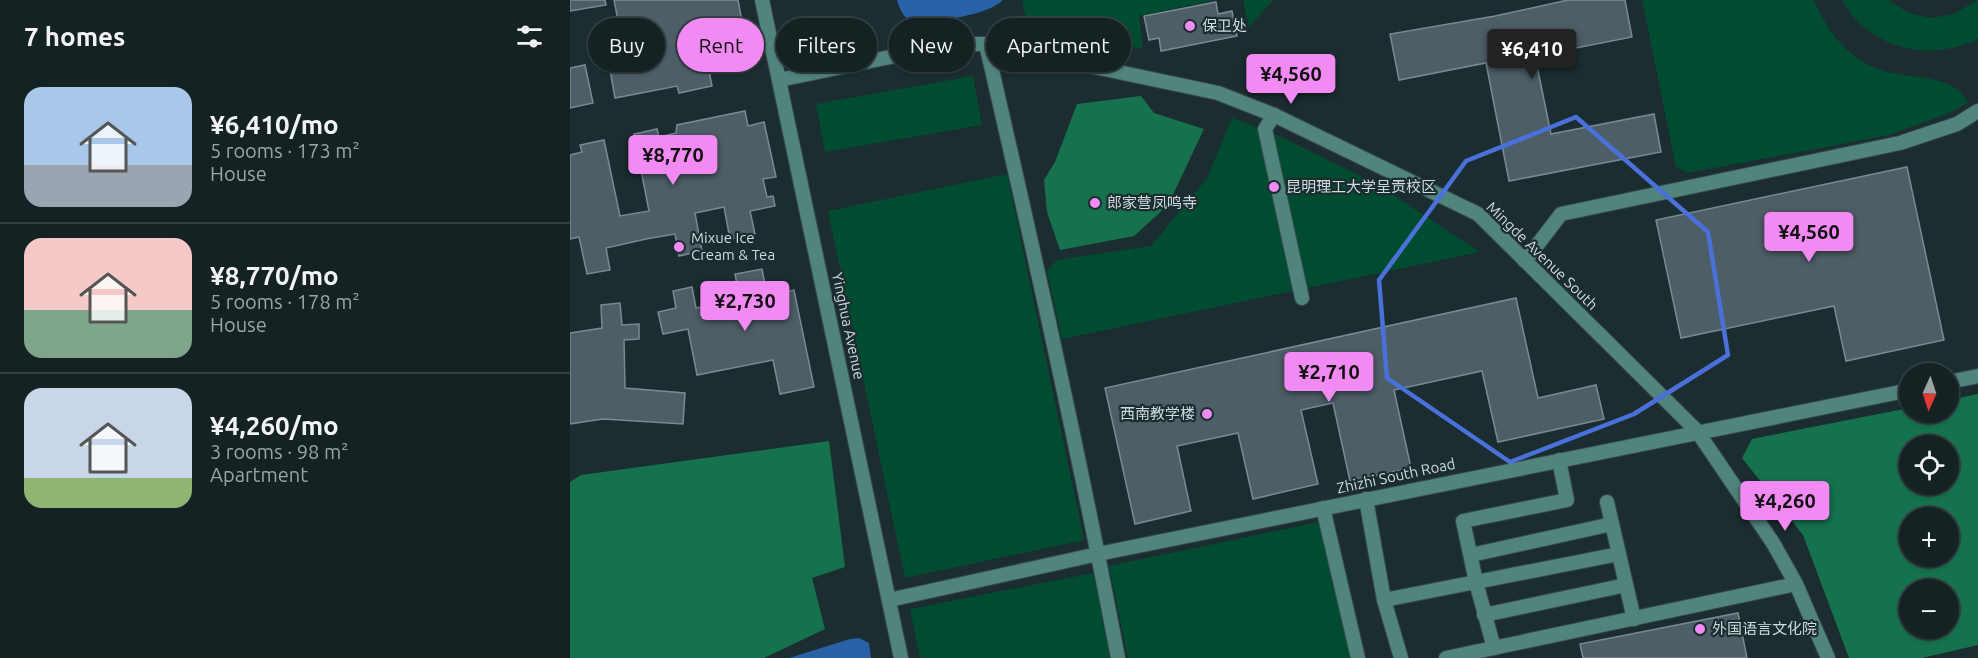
<!DOCTYPE html>
<meta charset="utf-8">
<style>
body{margin:0;font-family:Ubuntu,"Noto Sans SC",sans-serif;background:#212f31;color:#f1f3f6;height:100vh;display:flex;flex-direction:column;font-size:22px;white-space:nowrap}
*{box-sizing:border-box;margin:0}
p{font-size:20px;color:#9da4a6}
.icon{flex:none;width:33px;height:33px;fill:none;stroke:currentColor;stroke-width:2;stroke-linecap:round;stroke-linejoin:round}
.map{position:relative;flex:1;overflow:hidden}
.side{display:flex;flex-direction:column;background:#142224;width:570px}
.side>*{flex:none}
.banner{position:absolute;left:18px;top:18px;width:570px;height:54px;display:flex;gap:12px}
.needle{width:39px;rotate:183deg}
.fabs{position:absolute;left:1329px;top:363px;display:grid;gap:12px}
.fabs a{display:grid;place-items:center;width:60px;height:60px;border-radius:50%;background:#142224;box-shadow:0 2px 4px #0004,0 0 0 2px #333f41;font-size:30px}
.price{position:absolute;translate:-50% -51px;padding:0 14px;border-radius:6px;background:#f18af3;color:#111;font-size:20px;line-height:39px;filter:drop-shadow(0 2px 3px #0008)}
.price::after{content:'';position:absolute;left:50%;top:36px;width:18px;height:14px;margin-left:-9px;background:inherit;clip-path:polygon(0 0,100% 0,50% 100%)}
.price.on{background:#222;color:#fff}
ul{padding:0;list-style:none}
li{display:flex;align-items:center;gap:18px;height:150px;padding:0 24px}
li+li{border-top:2px solid #333f41}
li span{display:grid;place-items:center;flex:none;width:168px;height:120px;border-radius:18px;color:#555}
li>.icon{margin-inline-start:auto}
span .icon{width:72px;height:72px;fill:#fffc;stroke-width:1}
li b{font-size:26px}
h2{display:flex;justify-content:space-between;align-items:center;height:72px;padding:0 24px;font-size:26px}
.chip{padding:0 21px;border-radius:27px;background:#142224;box-shadow:0 2px 4px #0004,0 0 0 2px #333f41;font-size:21px;line-height:54px}
.chip.on{background:#f18af3;color:#111}
main{display:flex;flex:1;min-height:0}
.map>svg:first-child{display:block}
</style>
<main>
<section class="side">
<h2>7 homes<svg class="icon" aria-label="filters" viewBox="0 0 24 24"><path d="M4 7h16M4 17h16"/><circle cx="9" cy="7" r="2"/><circle cx="15" cy="17" r="2"/></svg></h2>
<ul>
<li><span style="background:linear-gradient(#a9c7e8 65%,#9aa5b1 0)"><svg class="icon" aria-label="home" viewBox="0 0 24 24"><path d="M3 11l9-7 9 7M6 9v11h12V9"/></svg></span><div><b>¥6,410/mo</b><p>5 rooms · 173 m²</p><p>House</p></div></li>
<li><span style="background:linear-gradient(#f6c9c9 60%,#7fa58c 0)"><svg class="icon" aria-label="home" viewBox="0 0 24 24"><path d="M3 11l9-7 9 7M6 9v11h12V9"/></svg></span><div><b>¥8,770/mo</b><p>5 rooms · 178 m²</p><p>House</p></div></li>
<li><span style="background:linear-gradient(#c9d6e8 75%,#8fb573 0)"><svg class="icon" aria-label="home" viewBox="0 0 24 24"><path d="M3 11l9-7 9 7M6 9v11h12V9"/></svg></span><div><b>¥4,260/mo</b><p>3 rooms · 98 m²</p><p>Apartment</p></div></li>
</ul>
</section>
<div class="map">
<svg width="1408" height="658" viewBox="0 0 1408 658">
<rect width="100%" height="100%" fill="#1b2d30"/>
<g fill="#004c30">
<path d="M452,0H645L569,16L573,49L493,32L458,29Z"/>
<path d="M673,0H703L679,27Z"/>
<path d="M1072,0H1244C1256,29 1275,55 1305,68C1336,81 1381,71 1398,102L1382,112L1319,135L1118,173L1106,167Z"/>
<path d="M1272,0H1318L1339,13L1360,18L1384,14L1408,0V39C1360,63 1299,49 1272,0Z"/>
<path d="M403,76L412,125L255,152L246,104Z"/>
<path d="M662,118L709,136L808,185L910,252L492,339L477,271L487,260L581,246L637,178Z"/>
<path d="M437,174L514,540L335,578L258,211Z"/>
<path d="M753,521L782,658H558L539,566Z"/>
<path d="M523,573L540,658H350L340,609Z"/>
</g>
<g fill="#16724d" fill-rule="evenodd">
<path d="M571,96L584,113L634,129L598,205L564,236L490,250L477,212L474,180L485,162L507,104Z"/>
<path d="M1408,394V645L1352,658H1279L1233,535L1172,458L1182,439L1339,408L1340,412H1378L1379,400ZM1340,446H1378V484H1340ZM1340,518H1378V556H1340ZM1340,590H1378V628H1340Z"/>
<path d="M259,441L275,567L242,578L255,629L194,658H0V482L11,475Z"/>
</g>
<g fill="#2961a7">
<path d="M327,0H433C415,17 368,20 344,24C334,18 330,11 327,0Z"/>
<path d="M289,638L299,643L301,658H219L280,639Z"/>
</g>
<g fill="#4e5e67" stroke="#798a94" stroke-width="1.5">
<path d="M0,0H35L36,5L0,11Z"/>
<path d="M44,0H168L179,58L138,66L142,86L109,93L107,86L45,98L38,59L55,56Z"/>
<path d="M998,0H1055L1062,37L965,56L981,134L1084,114L1091,152L939,181L916,63L829,80L820,34L925,16Z"/>
<path d="M646,2L648,14L662,11L667,36L591,51L589,38L579,40L574,16Z"/>
<path d="M15,65L23,103L0,108V68Z"/>
<path d="M175,111L178,126L194,122L206,177L193,179L197,197L203,196L205,206L180,211L185,234L160,239L154,207L125,213L132,251L109,256L105,234L76,239L36,248L40,270L17,274L9,237L0,239V155L12,152L10,145L34,140L50,216L79,211L64,134L87,129L89,137L106,133L107,125Z"/>
<path d="M1337,167L1374,340L1276,361L1264,306L1111,338L1086,220Z"/>
<path d="M192,269L197,295L224,290L244,387L210,394L203,360L127,375L118,329L93,334L88,312L106,308L103,291L122,287L126,308L170,299L165,274Z"/>
<path d="M946,298L968,398L1026,385L1034,419L928,442L912,371L824,390L841,468L780,481L763,403L731,410L748,484L683,499L668,433L607,446L621,511L565,524L535,388Z"/>
<path d="M50,303L52,325L69,324V339L54,340L55,388L115,393L113,424L33,419L0,424V333L32,328L31,305Z"/>
<path d="M1168,613L1177,658H1013L1010,644Z"/>
</g>
<g fill="none" stroke-linecap="round" stroke-linejoin="round">
<defs>
<g id="minor">
<path d="M192,0L331,658"/>
<path d="M416,44C463,248 509,452 548,658"/>
<path d="M209,80L383,44H416L648,93L704,115L908,214L1127,431L1203,543L1226,584L1258,658"/>
<path d="M704,115L695,129L732,298"/>
<path d="M955,261L991,214L1330,143L1387,124L1408,111"/>
<path d="M1378,382L1408,376"/>
<path d="M796,499L814,600L906,582L893,521L997,500L989,460"/>
<path d="M1037,502L1064,619"/>
<path d="M753,508L788,658"/>
<path d="M901,555L1042,524"/>
<path d="M319,600L528,554L1340,390"/>
<path d="M814,600L831,658"/>
<path d="M914,615L1056,585"/>
<path d="M924,648L906,582L1049,554"/>
<path d="M876,658L1226,584"/>
</g>
</defs>
<use href="#minor" stroke="#38494c" stroke-width="16"/>
<use href="#minor" stroke="#50847d" stroke-width="14"/>
</g>
<path fill="none" stroke="#4a71d9" stroke-width="4.5" stroke-linejoin="round" d="M1006,117L1138,232L1158,355L1064,414L940,462L817,378L809,280L896,161Z"/>
<g fill="#f18af3" stroke="#1b2d30" stroke-width="2">
<circle cx="620" cy="26" r="6"/>
<circle cx="704" cy="187" r="6"/>
<circle cx="525" cy="203" r="6"/>
<circle cx="109" cy="247" r="6"/>
<circle cx="637" cy="414" r="6"/>
<circle cx="1130" cy="629" r="6"/>
</g>
<g text-anchor="middle" stroke-width="4.5" stroke-linejoin="round" paint-order="stroke">
<g font-size="15" fill="#d0dbdd" stroke="#1b2d30" text-anchor="start">
<text x="632" y="31">保卫处</text>
<text x="716" y="192">昆明理工大学呈贡校区</text>
<text x="537" y="208">郎家营凤鸣寺</text>
<text x="121" y="243">Mixue Ice<tspan x="121" dy="17">Cream &amp; Tea</tspan></text>
<text x="625" y="419" text-anchor="end">西南教学楼</text>
<text x="1142" y="634">外国语言文化院</text>
</g>
<g font-size="15" fill="#d0dbdd" stroke="#1b2d30">
<text transform="translate(972 256) rotate(44)" y="5">Mingde Avenue South</text>
<text transform="translate(278 326) rotate(78)" y="5">Yinghua Avenue</text>
<text transform="translate(826 476) rotate(-12)" y="5">Zhizhi South Road</text>
</g>
</g>
</svg>
<div class="fabs">
<a><svg class="needle" viewBox="-14 -14 28 28"><path d="M0-13l5 13h-10z" fill="#e53935"/><path d="M0 13l5-13h-10z" fill="#9da4a6"/></svg></a>
<a><svg class="icon" aria-label="locate" viewBox="0 0 24 24"><circle cx="12" cy="12" r="6"/><path d="M12 2v4M12 18v4M2 12h4M18 12h4"/></svg></a>
<a>+</a>
<a>−</a>
</div>
<b class="price on" style="left:962px;top:80px">¥6,410</b>
<b class="price" style="left:721px;top:105px">¥4,560</b>
<b class="price" style="left:103px;top:186px">¥8,770</b>
<b class="price" style="left:1239px;top:263px">¥4,560</b>
<b class="price" style="left:175px;top:332px">¥2,730</b>
<b class="price" style="left:759px;top:403px">¥2,710</b>
<b class="price" style="left:1215px;top:532px">¥4,260</b>
<div class="banner">
<a class="chip">Buy</a>
<a class="chip on">Rent</a>
<a class="chip">Filters</a>
<a class="chip">New</a>
<a class="chip">Apartment</a>
</div>
</div>
</main>
